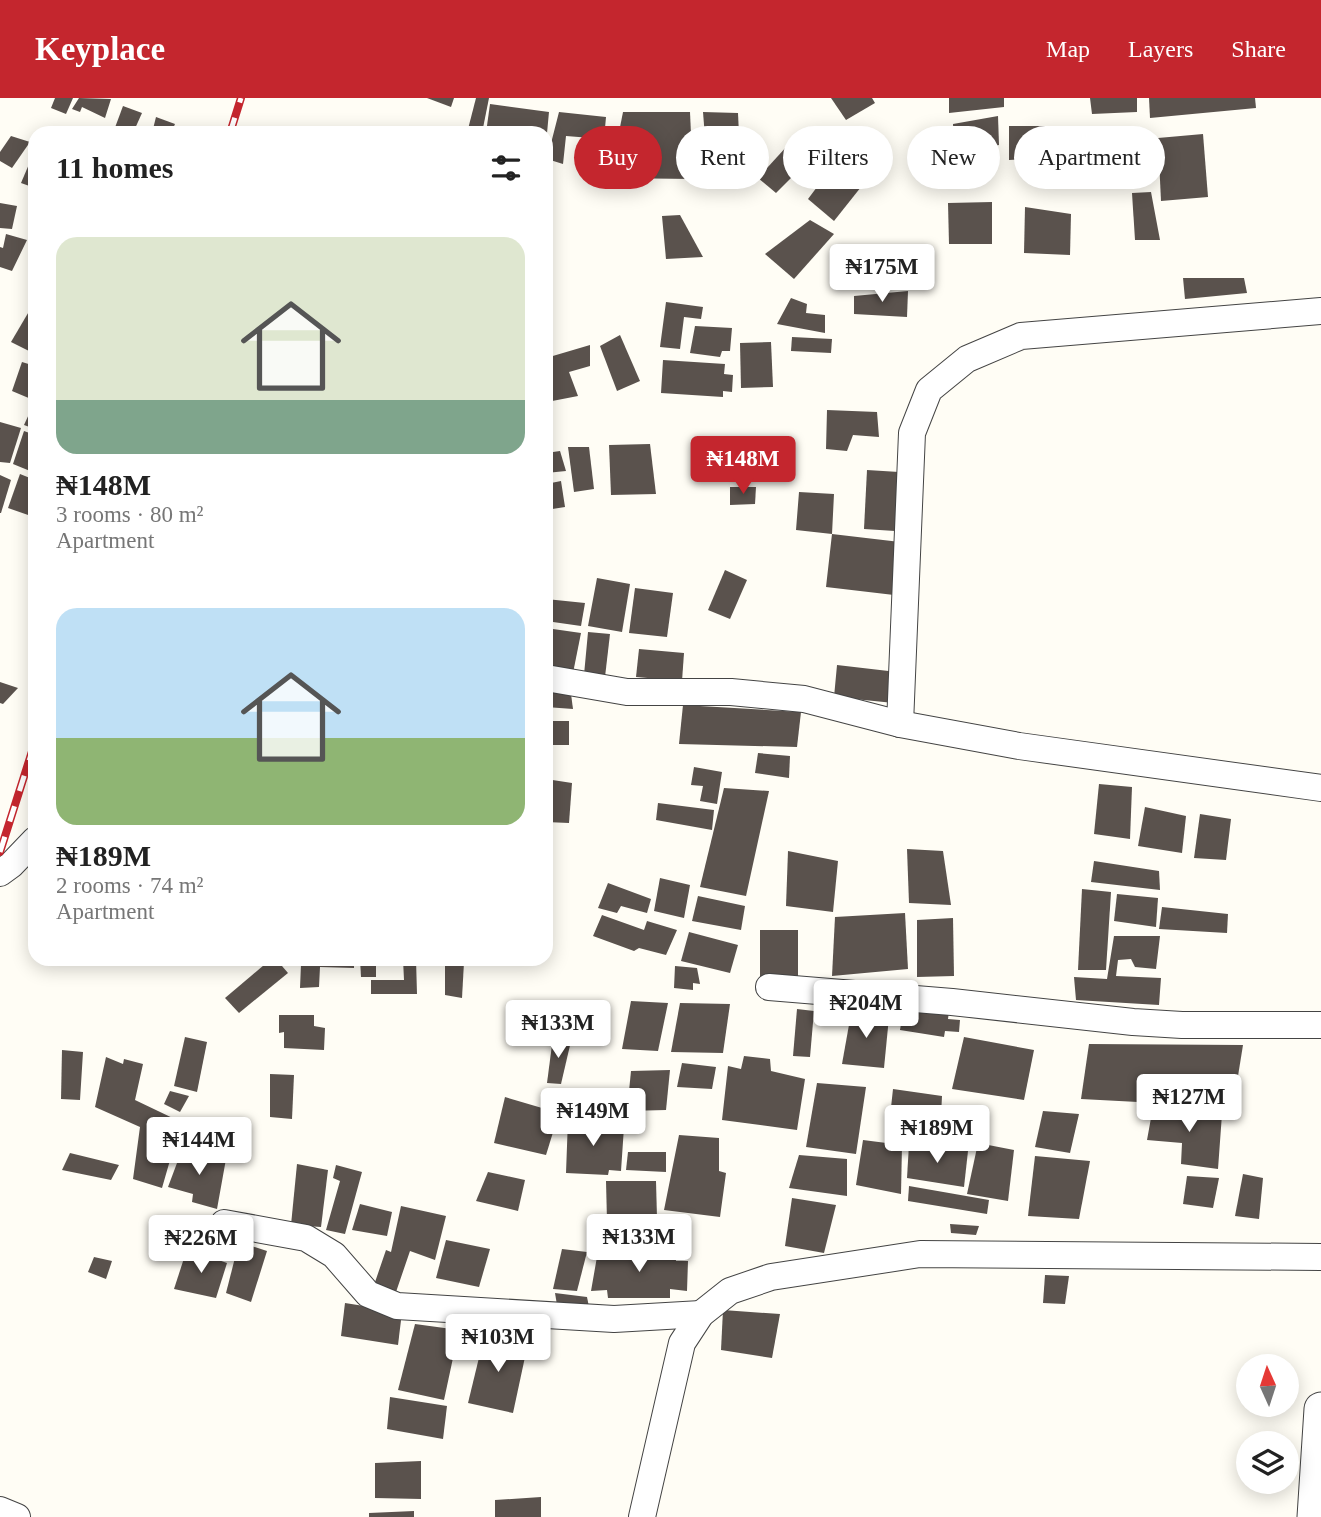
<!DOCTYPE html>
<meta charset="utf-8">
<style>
body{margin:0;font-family:"Times New Roman",serif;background:#f2f2f2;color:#222;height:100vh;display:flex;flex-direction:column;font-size:26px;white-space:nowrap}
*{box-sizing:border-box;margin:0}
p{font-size:23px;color:#767676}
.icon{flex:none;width:38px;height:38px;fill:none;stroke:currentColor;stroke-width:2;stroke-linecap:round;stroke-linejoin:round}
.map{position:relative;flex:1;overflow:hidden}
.drawer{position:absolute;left:28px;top:28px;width:525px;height:840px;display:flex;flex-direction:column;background:#fff;border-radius:21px;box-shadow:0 4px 18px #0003}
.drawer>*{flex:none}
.guide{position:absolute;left:574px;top:28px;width:640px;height:63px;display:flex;gap:14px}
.needle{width:46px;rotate:357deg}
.buttons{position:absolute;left:1236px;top:1256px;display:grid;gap:14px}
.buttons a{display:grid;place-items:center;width:63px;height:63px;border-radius:50%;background:#fff;box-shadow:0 4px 18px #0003;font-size:35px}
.price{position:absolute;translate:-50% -60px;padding:0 16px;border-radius:7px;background:#fff;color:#222;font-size:23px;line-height:46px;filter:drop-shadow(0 2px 4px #0008)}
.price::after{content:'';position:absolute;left:50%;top:42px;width:21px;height:16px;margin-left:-10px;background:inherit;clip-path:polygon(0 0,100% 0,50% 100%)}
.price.selected{background:#c4262e;color:#fff}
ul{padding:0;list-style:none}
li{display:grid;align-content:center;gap:14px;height:371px;padding:0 28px}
li span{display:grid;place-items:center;height:217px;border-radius:21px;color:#555}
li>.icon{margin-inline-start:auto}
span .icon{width:126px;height:126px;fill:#fffc;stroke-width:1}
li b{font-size:30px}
h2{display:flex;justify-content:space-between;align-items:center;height:84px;padding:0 28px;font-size:30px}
.tag{padding:0 24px;border-radius:32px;background:#fff;box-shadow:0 4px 18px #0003;font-size:24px;line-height:63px}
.tag.selected{background:#c4262e;color:#fff}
header{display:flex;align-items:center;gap:42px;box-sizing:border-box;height:98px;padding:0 35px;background:#c4262e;color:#fff}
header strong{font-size:33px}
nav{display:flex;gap:38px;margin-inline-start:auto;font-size:24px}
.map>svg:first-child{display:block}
</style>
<header>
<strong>Keyplace</strong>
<nav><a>Map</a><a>Layers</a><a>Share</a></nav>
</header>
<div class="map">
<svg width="1321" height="1419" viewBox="0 0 1321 1419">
<rect width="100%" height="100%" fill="#fffdf5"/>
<g fill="#5a524d">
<path d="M55,0H73L66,16L51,10Z"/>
<path d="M79,0L111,1L105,20L82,9L80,14L72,11Z"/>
<path d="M427,0H454L451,9Z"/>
<path d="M476,0H489L482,35H467Z"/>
<path d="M831,0H872L875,5L846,22Z"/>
<path d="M949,0H1004V9L949,15Z"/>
<path d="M1090,0H1137V14L1092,16Z"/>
<path d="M1149,0H1255L1256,10L1150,20Z"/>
<path d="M490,6L549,14L547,35H486Z"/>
<path d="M123,8L142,15L133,35H113Z"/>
<path d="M559,14L606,19L604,41L566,38L563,66L547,61Z"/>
<path d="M623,14H690L693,81L610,80Z"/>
<path d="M703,14L738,15L741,81L708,78Z"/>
<path d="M998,18L999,47L954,58L953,26Z"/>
<path d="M156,19L175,26L171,35H152Z"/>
<path d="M1009,28H1058L1056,60L1009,62Z"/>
<path d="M1116,34L1120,89H1096L1088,38Z"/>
<path d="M1203,36L1208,99L1161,103L1158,40Z"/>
<path d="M11,38L30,44L12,70L0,63V54Z"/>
<path d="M788,47L809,62L776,95L758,80Z"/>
<path d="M35,52V90L21,85Z"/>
<path d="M832,69L861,89L834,123L808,101Z"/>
<path d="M1151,94L1160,142H1135L1132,95Z"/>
<path d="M546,102L552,103L548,133H546Z"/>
<path d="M992,104V146H949L948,105Z"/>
<path d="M0,105L17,108L12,131L0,130Z"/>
<path d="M1025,109L1071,116L1070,157L1024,155Z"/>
<path d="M680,117L703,159L666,161L662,118Z"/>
<path d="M810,122L834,136L794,181L765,156Z"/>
<path d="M6,136L27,142L12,173L0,169V149L3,150Z"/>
<path d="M1183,180H1244L1247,195L1185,201Z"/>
<path d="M908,193L907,219L854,216V198Z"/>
<path d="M791,200L807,206L806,215L825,217V235L777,226Z"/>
<path d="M666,204L703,209L701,221L684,219L680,251L660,249Z"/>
<path d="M31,210L35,211V256L11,244Z"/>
<path d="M695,228L732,230L730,253H722L720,259L690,255Z"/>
<path d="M620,237L640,283L617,293L600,248Z"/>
<path d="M792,239L832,241L831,255L791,253Z"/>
<path d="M771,244L773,289L741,290L740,245Z"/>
<path d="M590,247V268L569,274L578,298L547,304L546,260Z"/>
<path d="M663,262L725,266L724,276L733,277L732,294L723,293V299L661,295Z"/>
<path d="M22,264L35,268V290L31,301L12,293Z"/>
<path d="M35,303V331L24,327Z"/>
<path d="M827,312L877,314L879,339L853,337L847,353L826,351Z"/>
<path d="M0,324L21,330L10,365L0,364Z"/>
<path d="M24,333L35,337V375L13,366Z"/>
<path d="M650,346L656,396L611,397L609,347Z"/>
<path d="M568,349H589L594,391L574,394Z"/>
<path d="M560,353L566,373L546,375V355Z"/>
<path d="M867,372L899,374L895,433L864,431Z"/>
<path d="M20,376L35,382V410L31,418L8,410Z"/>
<path d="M0,377L11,382L1,415H0Z"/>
<path d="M561,383L565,409L546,412V386Z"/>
<path d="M730,389H756L755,406L730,407Z"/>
<path d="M799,394L834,396L832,436L900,444L894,497L826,489L832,436L796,432Z"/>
<path d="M725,472L747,482L730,521L708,512Z"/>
<path d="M597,480L630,486L622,534L588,528Z"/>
<path d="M635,490L673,495L667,539L629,535Z"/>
<path d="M546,501L585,505L581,528L546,523Z"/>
<path d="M546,530L581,535L573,575L546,570Z"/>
<path d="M588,534L610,536L605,579L584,577Z"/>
<path d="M639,551L684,555L682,583L636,579Z"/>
<path d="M837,567L897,574L894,605L834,599Z"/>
<path d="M0,584L18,590L3,606L0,605Z"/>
<path d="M546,594L571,596L573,611L546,609Z"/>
<path d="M683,607L801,614L797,649L679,646Z"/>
<rect x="546" y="623" width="23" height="24"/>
<path d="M758,655L790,658L789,680L755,675Z"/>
<path d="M694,669L722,674L717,706L700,703L703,688L691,687Z"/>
<path d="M546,681L572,685L569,725L546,724Z"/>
<path d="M1099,686L1132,689L1130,741L1094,736Z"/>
<path d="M724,690L769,693L746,798L700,789Z"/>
<path d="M658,705L714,712L712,732L656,722Z"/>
<path d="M1145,709L1186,718L1182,755L1138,748Z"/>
<path d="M1200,716L1231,721L1226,762L1194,760Z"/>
<path d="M907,751L943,753L951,807L909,805Z"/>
<path d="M788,753L838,763L833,814L786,808Z"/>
<path d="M1094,763L1159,773L1160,792L1091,784Z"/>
<path d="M660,780L690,787L684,820L654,813Z"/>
<path d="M608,785L651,801L647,815L621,808L617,815L598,810Z"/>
<path d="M1082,791L1111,794L1106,872H1078Z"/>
<path d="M1117,796L1158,800L1156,829L1114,823Z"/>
<path d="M698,798L745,808L741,832L692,823Z"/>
<path d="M1162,809L1228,816L1227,835L1159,831Z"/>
<path d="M905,815L908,871L832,878L835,819Z"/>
<path d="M602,817L644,832L647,823L677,832L666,857L639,850L634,853L593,838Z"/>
<path d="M953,820L954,878L917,879V822Z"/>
<rect x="760" y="832" width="38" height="49"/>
<path d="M689,834L738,847L730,875L681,863Z"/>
<path d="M1114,838H1160L1156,871L1135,869L1131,861L1118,862L1116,878L1161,880L1159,907L1076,902L1074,879L1107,881Z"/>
<path d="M271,861H276L288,875L239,915L225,900Z"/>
<path d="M314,861H354V870L320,869L319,889L300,890L301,866Z"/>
<path d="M360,861H376V879H361Z"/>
<path d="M403,861H416L417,896H371V882H404Z"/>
<path d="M464,864L462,900L445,897V865Z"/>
<path d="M675,868L697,870L700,886L693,885V892L674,890Z"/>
<path d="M631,903L668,905L658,953L622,951Z"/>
<path d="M680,905L730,906L723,955L671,954Z"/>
<path d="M904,908L949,913L948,921L960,922L959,934L945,933L944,939L900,932Z"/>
<path d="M852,910L889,919L884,970L842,966Z"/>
<path d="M797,911L814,913L810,959L793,958Z"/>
<path d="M279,917H314V928L325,930L324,952L284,950V934L279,935Z"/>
<path d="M185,939L207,944L197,994L174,988Z"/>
<path d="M553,939L571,943L561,986L547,985Z"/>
<path d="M964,939L1034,952L1024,1002L952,991Z"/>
<path d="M1089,946L1243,947L1233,1009L1081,1001Z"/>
<path d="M62,952L83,954L80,1002L61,1001Z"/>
<path d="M744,958L770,961L771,973L805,981L797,1032L722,1022L728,968L741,971Z"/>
<path d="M106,959L123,966L124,961L143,966L135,1002L181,1024L162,1090L133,1081L140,1029L95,1009Z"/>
<path d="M682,965L716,969L712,991L677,989Z"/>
<path d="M670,972L666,1012L627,1013L631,973Z"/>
<path d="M270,976L294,977L292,1021L270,1019Z"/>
<path d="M817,985L866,989L856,1056L806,1049Z"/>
<path d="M893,991L942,998L941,1018L933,1022L931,1045L888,1037Z"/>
<path d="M170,993L189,998L180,1014L164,1006Z"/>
<path d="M505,999L559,1015L546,1057L494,1045Z"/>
<path d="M1153,1009L1222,1016L1218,1071L1181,1066L1182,1045L1147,1042Z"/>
<path d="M1043,1013L1079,1016L1070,1055L1035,1049Z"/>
<path d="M591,1019L592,1029H624L621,1073L609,1072L608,1077L566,1075L568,1021Z"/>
<path d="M679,1037L719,1040V1073L726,1075L720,1119L664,1112Z"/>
<path d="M863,1042L902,1047L901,1096L856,1087Z"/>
<path d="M978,1045L1014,1052L1008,1103L967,1096Z"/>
<path d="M909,1046L968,1053L964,1089L907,1080Z"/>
<path d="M183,1049L226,1061L217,1111L192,1104L193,1096L168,1089Z"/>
<path d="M628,1054H666V1074L626,1072Z"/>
<path d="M70,1055L119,1067L111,1082L62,1072Z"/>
<path d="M799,1057L847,1061V1098L789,1090Z"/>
<path d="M1035,1058L1090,1063L1079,1121L1028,1118Z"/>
<path d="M297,1066L328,1072L321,1129L291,1127Z"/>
<path d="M336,1067L362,1074L345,1136L326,1132L340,1083L333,1080Z"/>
<path d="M488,1074L525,1082L518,1113L476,1103Z"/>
<path d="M1243,1076L1263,1080L1259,1121L1235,1118Z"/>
<path d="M1187,1078L1219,1080L1213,1110L1183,1106Z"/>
<path d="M606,1083H656L657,1120L607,1123Z"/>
<path d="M909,1088L989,1102L987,1116L908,1103Z"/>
<path d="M792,1100L836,1107L824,1155L785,1148Z"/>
<path d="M360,1106L392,1114L387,1138L352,1132Z"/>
<path d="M401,1108L446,1118L435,1162L410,1153L396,1194L373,1190L386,1152L391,1154Z"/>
<path d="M950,1126L979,1128L976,1137L951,1135Z"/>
<path d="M446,1142L490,1151L479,1189L436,1180Z"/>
<path d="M239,1144L267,1153L251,1204L226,1195Z"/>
<path d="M187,1151L227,1165L216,1200L174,1191Z"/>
<path d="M562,1151L587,1154L577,1193L553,1191Z"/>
<path d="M598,1153L675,1154L676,1163H688L687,1193L670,1191V1200H608L607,1192L591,1193Z"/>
<path d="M94,1159L112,1163L106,1181L88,1174Z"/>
<path d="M1045,1177L1069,1178L1065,1206L1043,1205Z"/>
<path d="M555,1195L587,1199L589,1209L557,1207Z"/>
<path d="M345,1205L402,1214L398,1247L341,1238Z"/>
<path d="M723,1212L780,1216L772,1260L721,1252Z"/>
<path d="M415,1226L459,1232L444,1302L398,1292Z"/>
<path d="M484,1239L528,1245L513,1315L468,1305Z"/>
<path d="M390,1299L447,1308L443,1341L387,1331Z"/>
<path d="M421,1363V1401L375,1400V1365Z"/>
<path d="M541,1399V1419H495V1402Z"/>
<path d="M414,1413V1419H369V1415Z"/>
</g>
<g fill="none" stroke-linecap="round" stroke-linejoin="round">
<defs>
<g id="minor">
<path d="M546,580L627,594H731L804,601L900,626L1019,648L1321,690"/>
<path d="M900,626L912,335L929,292L967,261L1021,238L1321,213"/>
<path d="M0,775L11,767L35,742"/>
<path d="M769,889L952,904L1133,924L1182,927H1321"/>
<path d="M224,1125L306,1140L334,1157L368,1196L397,1208L614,1221L701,1216"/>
<path d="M0,1412L17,1419"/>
<path d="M642,1419L682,1245L701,1216L730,1193L771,1179L920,1156L1321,1159"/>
</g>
<path id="tertiary" d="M1314,1419L1321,1311"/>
</defs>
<use href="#minor" stroke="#444" stroke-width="28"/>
<use href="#tertiary" stroke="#444" stroke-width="35"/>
<use href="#minor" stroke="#fff" stroke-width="26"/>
<use href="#tertiary" stroke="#fff" stroke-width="33"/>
<defs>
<g id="rail">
<path d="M230,35L241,0"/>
<path d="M0,754L35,644"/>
</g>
</defs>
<use href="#rail" stroke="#c4262e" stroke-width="8"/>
<use href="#rail" stroke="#fff" stroke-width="5" stroke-dasharray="16" stroke-linecap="butt"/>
</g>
</svg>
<div class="buttons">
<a><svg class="needle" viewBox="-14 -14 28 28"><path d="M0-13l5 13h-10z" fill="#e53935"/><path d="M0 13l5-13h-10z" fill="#767676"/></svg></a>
<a><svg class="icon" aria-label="layers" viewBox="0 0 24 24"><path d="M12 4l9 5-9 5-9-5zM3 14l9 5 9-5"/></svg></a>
</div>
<b class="price" style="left:882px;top:206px">₦175M</b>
<b class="price selected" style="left:743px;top:398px">₦148M</b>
<b class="price" style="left:866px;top:942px">₦204M</b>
<b class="price" style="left:558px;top:962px">₦133M</b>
<b class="price" style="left:1189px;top:1036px">₦127M</b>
<b class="price" style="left:593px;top:1050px">₦149M</b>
<b class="price" style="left:937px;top:1067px">₦189M</b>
<b class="price" style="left:199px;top:1079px">₦144M</b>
<b class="price" style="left:639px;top:1176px">₦133M</b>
<b class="price" style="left:201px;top:1177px">₦226M</b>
<b class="price" style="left:498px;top:1276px">₦103M</b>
<div class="guide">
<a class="tag selected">Buy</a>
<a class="tag">Rent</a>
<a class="tag">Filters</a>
<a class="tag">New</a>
<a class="tag">Apartment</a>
</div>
<section class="drawer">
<h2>11 homes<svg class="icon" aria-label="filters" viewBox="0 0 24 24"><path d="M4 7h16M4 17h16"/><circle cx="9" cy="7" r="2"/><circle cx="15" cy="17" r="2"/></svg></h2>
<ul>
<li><span style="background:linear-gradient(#dfe7d0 75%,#7fa58c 0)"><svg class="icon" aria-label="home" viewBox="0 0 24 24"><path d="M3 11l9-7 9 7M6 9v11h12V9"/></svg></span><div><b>₦148M</b><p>3 rooms · 80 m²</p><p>Apartment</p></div></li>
<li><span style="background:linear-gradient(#bfe0f5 60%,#8fb573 0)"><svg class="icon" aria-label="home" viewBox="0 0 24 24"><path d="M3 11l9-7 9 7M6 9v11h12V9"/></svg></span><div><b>₦189M</b><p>2 rooms · 74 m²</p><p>Apartment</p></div></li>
</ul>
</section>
</div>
